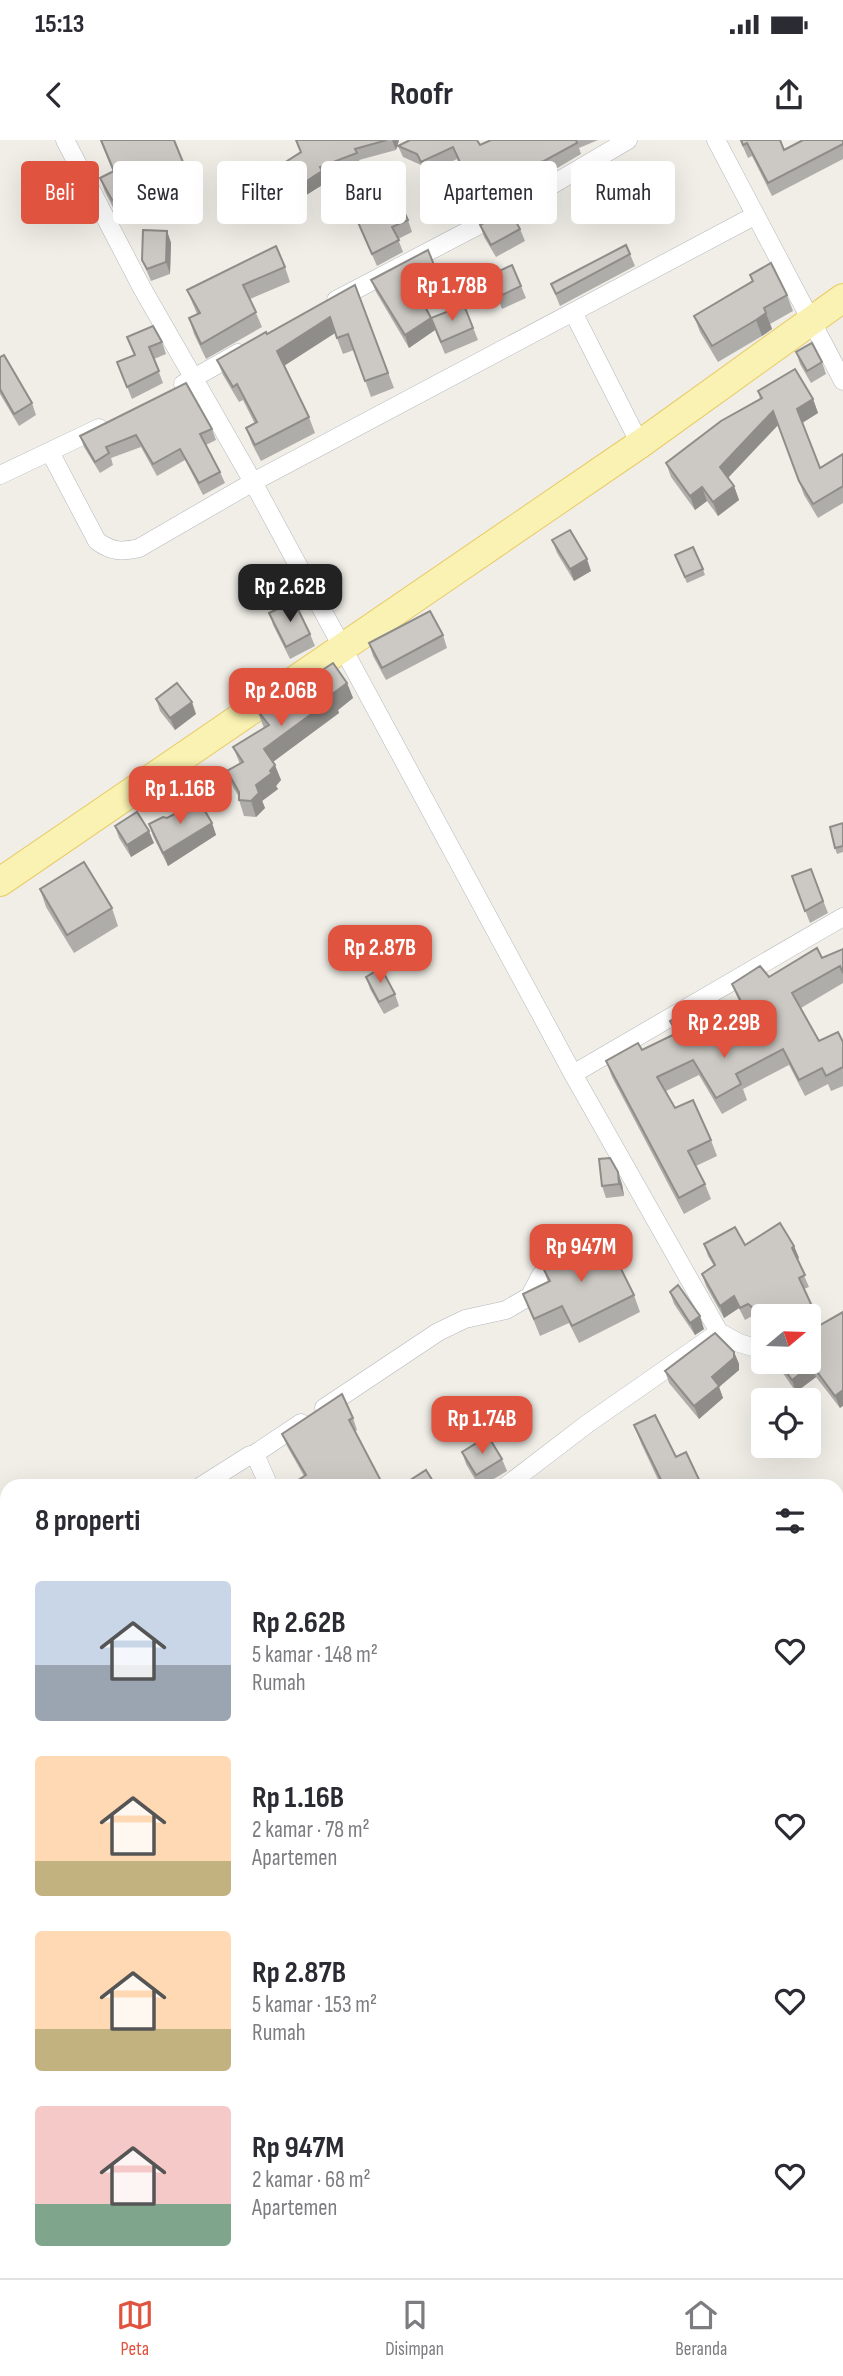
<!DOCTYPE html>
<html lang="id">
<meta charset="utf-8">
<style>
body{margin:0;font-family:"Sofia Sans Condensed",sans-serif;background:#f7f7f7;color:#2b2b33;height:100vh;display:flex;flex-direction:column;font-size:26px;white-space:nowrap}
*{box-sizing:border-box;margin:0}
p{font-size:23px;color:#7c7c81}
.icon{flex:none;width:38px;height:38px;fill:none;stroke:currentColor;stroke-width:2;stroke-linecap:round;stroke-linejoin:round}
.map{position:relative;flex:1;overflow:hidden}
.sheet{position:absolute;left:0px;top:1339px;width:844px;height:800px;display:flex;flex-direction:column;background:#fff;border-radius:21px 21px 0 0;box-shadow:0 7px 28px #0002}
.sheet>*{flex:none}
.top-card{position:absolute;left:21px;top:21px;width:802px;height:63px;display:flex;gap:14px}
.needle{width:46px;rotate:71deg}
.tools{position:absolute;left:751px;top:1164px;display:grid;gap:14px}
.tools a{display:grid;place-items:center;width:70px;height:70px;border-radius:7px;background:#fff;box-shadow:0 7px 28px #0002;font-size:35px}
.price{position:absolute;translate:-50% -60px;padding:0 16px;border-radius:14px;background:#df533f;color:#fff;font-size:23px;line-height:46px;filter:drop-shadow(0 2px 4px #0008)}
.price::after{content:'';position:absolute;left:50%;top:42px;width:21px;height:16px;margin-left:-10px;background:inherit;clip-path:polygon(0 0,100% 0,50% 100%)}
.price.on{background:#222;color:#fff}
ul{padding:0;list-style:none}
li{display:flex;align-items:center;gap:21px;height:175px;padding:0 35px}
li span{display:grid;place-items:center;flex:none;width:196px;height:140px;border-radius:7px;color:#555}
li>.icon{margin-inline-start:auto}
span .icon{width:84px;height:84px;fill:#fffc;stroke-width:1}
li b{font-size:30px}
h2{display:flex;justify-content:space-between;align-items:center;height:84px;padding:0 35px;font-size:30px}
.tag{padding:0 24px;border-radius:7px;background:#fff;box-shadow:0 7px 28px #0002;font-size:24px;line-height:63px}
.tag.on{background:#df533f;color:#fff}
.status{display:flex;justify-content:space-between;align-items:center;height:49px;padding:0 35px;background:#fff;direction:ltr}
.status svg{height:19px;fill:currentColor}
header{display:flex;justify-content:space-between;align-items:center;height:91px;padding:0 35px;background:#fff;font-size:32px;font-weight:700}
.tabs{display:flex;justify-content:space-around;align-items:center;height:98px;border-top:2px solid #e1e1e2;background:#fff;font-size:19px;color:#7c7c81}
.tabs a{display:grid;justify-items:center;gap:4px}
.tabs .on{color:#df533f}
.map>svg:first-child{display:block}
</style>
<div class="status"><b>15:13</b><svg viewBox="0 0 49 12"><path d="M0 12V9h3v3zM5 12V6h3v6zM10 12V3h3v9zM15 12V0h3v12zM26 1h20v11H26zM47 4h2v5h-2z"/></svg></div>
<header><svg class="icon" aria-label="back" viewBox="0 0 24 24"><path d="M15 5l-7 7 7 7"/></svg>Roofr<svg class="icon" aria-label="share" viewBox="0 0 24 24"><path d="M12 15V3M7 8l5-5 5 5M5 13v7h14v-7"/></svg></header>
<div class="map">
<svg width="843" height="2138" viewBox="0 0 843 2138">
<rect width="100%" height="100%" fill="#f0eee7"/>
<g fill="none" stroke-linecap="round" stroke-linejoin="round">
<g stroke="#aed5fa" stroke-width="6">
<path d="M836,2062H843"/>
<path d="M115,2132V2138"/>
<path d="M329,2132L335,2138"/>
<path d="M416,2138L423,2132"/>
</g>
<defs>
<g id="minor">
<path d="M65,0L142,148L253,342L573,934L719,1192L587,1284L506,1346"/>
<path d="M716,0L843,241"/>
<path d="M336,160L523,62L628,0"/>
<path d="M574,174L640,304"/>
<path d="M183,244L238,213"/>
<path d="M50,312L97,401C112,412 122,412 139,408L253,342L754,76"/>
<path d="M0,335L99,288"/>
<path d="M573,934L843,777"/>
<path d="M719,1192L739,1203L763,1210"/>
<path d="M324,1268L438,1192L465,1179L506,1170L530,1156L541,1135"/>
<path d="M253,1315L301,1283"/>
<path d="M201,1346L250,1315L257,1319L269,1346"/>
<path d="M0,1478L7,1473"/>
<path d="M0,1655L7,1652"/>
</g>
<path id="primary" d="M0,742L640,304L843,158"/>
</defs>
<use href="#minor" stroke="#b4b7bb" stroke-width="19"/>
<use href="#primary" stroke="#e9cb68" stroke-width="30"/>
<use href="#minor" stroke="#fff" stroke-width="18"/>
<use href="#primary" stroke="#faf2b2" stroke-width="28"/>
</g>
<g fill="#afada9">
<path d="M100,0H174L193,47L117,75L105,52L100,38L113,32Z"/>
<path d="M296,0H399L396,10L359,20L361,24L325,38L327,42L303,57L289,34L284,23L301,12Z"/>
<path d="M491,0H598L579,8L581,14L549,33L521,39L475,58L457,19L425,34L421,25L403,17L398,6L480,5Z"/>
<path d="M740,0H780L784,10L843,0V19L772,56L752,16L748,18Z"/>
<path d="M357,80H408L412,92L398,99L403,112L377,126Z"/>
<path d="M480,85L520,89L525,101L496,117L484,97Z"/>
<path d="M167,91L171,103L170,134L151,141L142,120Z"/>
<path d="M630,114L635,126L560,166L551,144Z"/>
<path d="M285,127L290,142L250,159L262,187L206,219L194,194L189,178L197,174L187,150Z"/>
<path d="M436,130L441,142L417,152L431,178L464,165L478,200L445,214L435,190L409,208L376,152L371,140Z"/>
<path d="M750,135L787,155L793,171L770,184L772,189L762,196L718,222L700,192L694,176L752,141Z"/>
<path d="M489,136L521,146L526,158L502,169Z"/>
<path d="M355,145L394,248L371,257L354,210L343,214L335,193L284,226L309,277L315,293L261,321L252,304L246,288L255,284L243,260L239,262L223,235L217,220L267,194Z"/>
<path d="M127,197L162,202L166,214L154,219L163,243L132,259L117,222L134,215Z"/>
<path d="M796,212L822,222L826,234L811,243L800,224Z"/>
<path d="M0,217L32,263L36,275L19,286L0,254Z"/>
<path d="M758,251L813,259L818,273L802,283L820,328L843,314V363L818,378L804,355L778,285L728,338L734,346L739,360L718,376L707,361L695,370L671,337L666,323L760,259Z"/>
<path d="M212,289L216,300L206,305L220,332L225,343L203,355L185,320L157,336L141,307L111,318L113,325L100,333L84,307L80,296Z"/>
<path d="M552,400L591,431L574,441L557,413Z"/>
<path d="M677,421L703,429L705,435L687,443Z"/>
<path d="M269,473L310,494L315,506L290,519L273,485Z"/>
<path d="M443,495L447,508L386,540L373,516L369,503Z"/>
<path d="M347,543L353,558L338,570L339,573L273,622L281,640L276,646L278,649L262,661L265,668L256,677L244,676L239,660V657L233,647L227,631L240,624L233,607L264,588L257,570L283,556Z"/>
<path d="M156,559L196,574L175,590L160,571Z"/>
<path d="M212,683L216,695L168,726L153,696L149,684Z"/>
<path d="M843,683V712L837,714L835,708Z"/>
<path d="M115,686L154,703L131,717L119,698Z"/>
<path d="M811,729L828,773L810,783L792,736Z"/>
<path d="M40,749L112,768L118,786L74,813L46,767Z"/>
<path d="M843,809V843L801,868L819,901L843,902V946L831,951L828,944L805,956L789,925L743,949L747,960L722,974L699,935L666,951L675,968L711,1000L717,1016L696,1026L705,1044L711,1059L684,1074L612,937L606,921L642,910L675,894L670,881L721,908L753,889L738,859L732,844L769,837L822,818Z"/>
<path d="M366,837L395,854L399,866L384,874L370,849Z"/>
<path d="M622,1044L624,1056L606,1058L602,1046Z"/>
<path d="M704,1104L794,1106L799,1118L797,1119L809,1147L804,1149L816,1176H763V1184L752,1176L745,1180L739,1168L724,1178L706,1146L702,1134L714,1126L708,1116Z"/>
<path d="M543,1128L634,1155L640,1172L579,1203L569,1183L540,1196L523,1154L548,1142Z"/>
<path d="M670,1152L704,1189L695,1195L674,1164Z"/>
<path d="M843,1172L840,1268L816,1237L796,1252L780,1229L777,1222H808Z"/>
<path d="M734,1212L739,1224V1230L719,1247L723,1258L699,1279L669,1243L665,1231Z"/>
<path d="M353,1278L357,1290L355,1291L382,1346H289L304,1336L287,1306L282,1294Z"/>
<path d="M634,1285L702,1346H661L641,1303Z"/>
<path d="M462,1312L502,1319L507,1331L482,1346H479L466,1324Z"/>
<path d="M7,1535V1591L0,1575V1538Z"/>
<path d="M0,1666L7,1674V1741L0,1743Z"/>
<path d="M0,1746L3,1755L0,1756Z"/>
<path d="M7,1815V1838L0,1822Z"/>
<path d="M0,1859L7,1877V1879L0,1882Z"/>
</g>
<g fill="#8f8d89">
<path d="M392,0H399L396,10Z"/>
<path d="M322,31L327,42L303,57L299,46Z"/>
<path d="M167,91L171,103L170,134L166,122Z"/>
<path d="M766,173L772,189L762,196L756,180Z"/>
<path d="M330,177L335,193L282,227L277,211Z"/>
<path d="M431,178L435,190L409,208L405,195Z"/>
<path d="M813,259L818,273L802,283L797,269Z"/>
<path d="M773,271L778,285L725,341L720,327Z"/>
<path d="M734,346L739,360L718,376L713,362Z"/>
<path d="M702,347L707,361L695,370L690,356Z"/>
<path d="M587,419L591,431L574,441L570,429Z"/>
<path d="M347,543L353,558L338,570L339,573L270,624L264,609Z"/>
<path d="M192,562L196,574L175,590L170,578Z"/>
<path d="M275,625L281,640L276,646L278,649L262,661L256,645Z"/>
<path d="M259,653L265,668L256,677L251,661Z"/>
<path d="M212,683L216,695L168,726L163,713Z"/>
<path d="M149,691L154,703L131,717L127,705Z"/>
<path d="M618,1032L622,1044L624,1056L619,1044Z"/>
<path d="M794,1106L799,1118L796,1120L792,1108Z"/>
<path d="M734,1156L739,1168L724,1178L720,1166Z"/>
<path d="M811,1164L816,1176L808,1181V1176H795Z"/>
<path d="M700,1176L704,1189L695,1195L690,1183Z"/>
<path d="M734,1212L739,1224V1230L719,1247L723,1258L699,1279L694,1266L712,1237Z"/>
<path d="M812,1225L816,1237L796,1252L792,1240Z"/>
<path d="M843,1250V1266L840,1268L835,1256Z"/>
</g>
<g fill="#ccc9c4" stroke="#8f8d89" stroke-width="2">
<path d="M101,0H174L187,32L112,60L100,38L114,31Z"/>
<path d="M296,0H387L355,9L357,13L320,27L322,31L299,46L284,23L301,12Z"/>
<path d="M410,0H477L480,5L491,0H576L577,3L544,21L517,28L471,46L453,7L421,22L417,14L398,6Z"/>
<path d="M741,0H780L784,10L803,0H843V4L768,43L747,3L743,5Z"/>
<path d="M399,61L408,80L392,87L399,100L372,114L357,80Z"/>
<path d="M509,69L520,89L491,105L480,85Z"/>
<path d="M143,90L167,91L166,122L147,129L142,120Z"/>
<path d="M626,105L630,114L556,154L551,144Z"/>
<path d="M276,106L285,127L243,145L256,172L201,204L189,178L200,173L187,150Z"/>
<path d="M428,110L436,130L411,140L431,178L405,195L371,140Z"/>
<path d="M771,123L787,155L764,168L766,173L756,180L712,206L694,176L753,141L750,135Z"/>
<path d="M512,125L521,146L498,157L489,136Z"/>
<path d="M355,145L388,233L365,241L348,194L337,198L330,177L277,211L309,277L255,305L246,288L257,282L237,244L233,247L217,220L266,192L267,194Z"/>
<path d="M464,165L473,188L441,202L431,178Z"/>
<path d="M153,186L162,202L149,207L159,231L127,247L117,222L135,215L127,197Z"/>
<path d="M812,203L822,222L807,231L796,212Z"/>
<path d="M4,215L32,263L14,274L0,249V217Z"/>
<path d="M795,229L813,259L797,269L820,328L843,314V346L813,364L799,341L773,271L720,327L734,346L713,362L702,347L690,356L666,323L721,281L762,258L758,251Z"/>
<path d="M186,243L212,289L200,294L220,332L199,343L180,309L153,324L136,295L106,307L109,313L95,322L80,296Z"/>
<path d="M570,390L587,419L570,429L552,400Z"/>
<path d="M693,407L703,429L685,437L675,415Z"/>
<path d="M294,461L310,494L286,507L269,473Z"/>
<path d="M430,471L443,495L382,528L369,503Z"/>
<path d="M333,523L347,543L331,555L333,558L264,609L275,625L270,631L272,633L256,645L259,653L251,661L239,660V652L227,631L243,622L233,607L269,585L257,570L273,557L283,556Z"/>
<path d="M177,543L192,562L170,578L156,559Z"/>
<path d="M199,661L212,683L163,713L149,684L163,677L167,678Z"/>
<path d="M137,672L149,691L127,705L115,686Z"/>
<path d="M843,683V706L835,708L830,687Z"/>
<path d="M84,722L112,768L67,795L40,749Z"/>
<path d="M811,729L823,761L805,771L792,736Z"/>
<path d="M817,808L822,818L843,809V833L840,826L792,853L819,901L838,892L843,902V927L826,936L822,928L799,940L783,909L736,934L741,944L716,958L693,920L657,937L675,968L693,960L711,1000L688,1011L705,1044L679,1058L606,921L638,903L642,910L677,893L670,881L698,865L721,908L755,888L732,844L760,826L769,837Z"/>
<path d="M381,828L395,854L379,862L366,837Z"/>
<path d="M610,1018L618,1032L619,1044L602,1046L599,1019Z"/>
<path d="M780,1083L794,1106L792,1108L805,1135L799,1138L811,1164L795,1176H763L748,1164L740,1168L734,1156L720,1166L702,1134L715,1125L704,1104L735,1087L745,1105Z"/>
<path d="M605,1097L634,1155L572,1186L562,1166L534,1179L523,1154L550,1141L543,1128Z"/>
<path d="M678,1145L700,1176L690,1183L670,1152Z"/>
<path d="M843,1172V1250L835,1256L812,1225L792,1240L779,1222H808V1192Z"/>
<path d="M715,1193L734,1212V1218L712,1237L719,1246L694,1266L665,1231Z"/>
<path d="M342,1254L353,1278L349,1280L381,1341L372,1346H289L306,1335L282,1294Z"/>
<path d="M655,1275L676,1317L686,1312L702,1346H664L634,1285Z"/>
<path d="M488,1296L502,1319L476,1335L462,1312Z"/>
<path d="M426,1330L436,1346H401Z"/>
<path d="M7,1535V1573L1,1575L0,1538Z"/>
<path d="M3,1665L7,1674V1724L0,1726V1666Z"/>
<path d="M7,1815V1833L0,1821V1820Z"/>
</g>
</svg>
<div class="tools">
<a><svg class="needle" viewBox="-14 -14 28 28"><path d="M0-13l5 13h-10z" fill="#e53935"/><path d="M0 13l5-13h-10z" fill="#7c7c81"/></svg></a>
<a><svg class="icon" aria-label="locate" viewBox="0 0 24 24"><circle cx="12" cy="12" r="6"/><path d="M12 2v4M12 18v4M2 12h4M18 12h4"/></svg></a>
</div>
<b class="price" style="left:452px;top:183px">Rp 1.78B</b>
<b class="price on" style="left:290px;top:484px">Rp 2.62B</b>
<b class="price" style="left:281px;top:588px">Rp 2.06B</b>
<b class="price" style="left:180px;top:686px">Rp 1.16B</b>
<b class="price" style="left:380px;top:845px">Rp 2.87B</b>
<b class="price" style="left:724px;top:920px">Rp 2.29B</b>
<b class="price" style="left:581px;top:1144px">Rp 947M</b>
<b class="price" style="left:482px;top:1316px">Rp 1.74B</b>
<div class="top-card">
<a class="tag on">Beli</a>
<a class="tag">Sewa</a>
<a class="tag">Filter</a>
<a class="tag">Baru</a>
<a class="tag">Apartemen</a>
<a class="tag">Rumah</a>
</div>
<section class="sheet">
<h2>8 properti<svg class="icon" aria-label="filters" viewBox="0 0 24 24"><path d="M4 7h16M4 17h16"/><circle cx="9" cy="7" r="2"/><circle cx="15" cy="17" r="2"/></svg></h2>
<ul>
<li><span style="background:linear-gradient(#c9d6e8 60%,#9aa5b1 0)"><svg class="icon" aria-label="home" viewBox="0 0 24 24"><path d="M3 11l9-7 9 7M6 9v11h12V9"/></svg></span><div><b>Rp 2.62B</b><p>5 kamar · 148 m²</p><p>Rumah</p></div><svg class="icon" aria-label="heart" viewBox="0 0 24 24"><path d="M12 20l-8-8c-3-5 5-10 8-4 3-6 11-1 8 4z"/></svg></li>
<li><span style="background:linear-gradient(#ffd9b3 75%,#c2b280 0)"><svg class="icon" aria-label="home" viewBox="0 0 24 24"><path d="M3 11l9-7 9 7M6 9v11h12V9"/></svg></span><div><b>Rp 1.16B</b><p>2 kamar · 78 m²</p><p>Apartemen</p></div><svg class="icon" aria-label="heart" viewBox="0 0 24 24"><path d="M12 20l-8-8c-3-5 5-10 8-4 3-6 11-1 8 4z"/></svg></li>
<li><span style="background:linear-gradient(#ffd9b3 70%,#c2b280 0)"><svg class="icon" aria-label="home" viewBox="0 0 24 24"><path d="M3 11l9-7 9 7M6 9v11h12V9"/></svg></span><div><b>Rp 2.87B</b><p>5 kamar · 153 m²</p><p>Rumah</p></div><svg class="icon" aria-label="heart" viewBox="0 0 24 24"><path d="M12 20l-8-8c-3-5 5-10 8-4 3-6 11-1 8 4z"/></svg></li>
<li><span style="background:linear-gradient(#f6c9c9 70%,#7fa58c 0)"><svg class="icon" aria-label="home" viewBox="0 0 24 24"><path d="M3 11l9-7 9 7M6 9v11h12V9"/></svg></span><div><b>Rp 947M</b><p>2 kamar · 68 m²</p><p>Apartemen</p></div><svg class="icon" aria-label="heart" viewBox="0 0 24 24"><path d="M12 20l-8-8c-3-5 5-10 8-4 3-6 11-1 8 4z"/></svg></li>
</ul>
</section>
</div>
<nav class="tabs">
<a class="on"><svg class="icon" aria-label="map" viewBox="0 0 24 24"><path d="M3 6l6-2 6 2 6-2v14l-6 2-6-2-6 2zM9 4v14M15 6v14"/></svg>Peta</a>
<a><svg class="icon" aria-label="saved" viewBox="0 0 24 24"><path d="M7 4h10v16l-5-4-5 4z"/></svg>Disimpan</a>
<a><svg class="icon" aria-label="home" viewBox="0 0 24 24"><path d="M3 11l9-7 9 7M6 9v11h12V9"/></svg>Beranda</a>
</nav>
